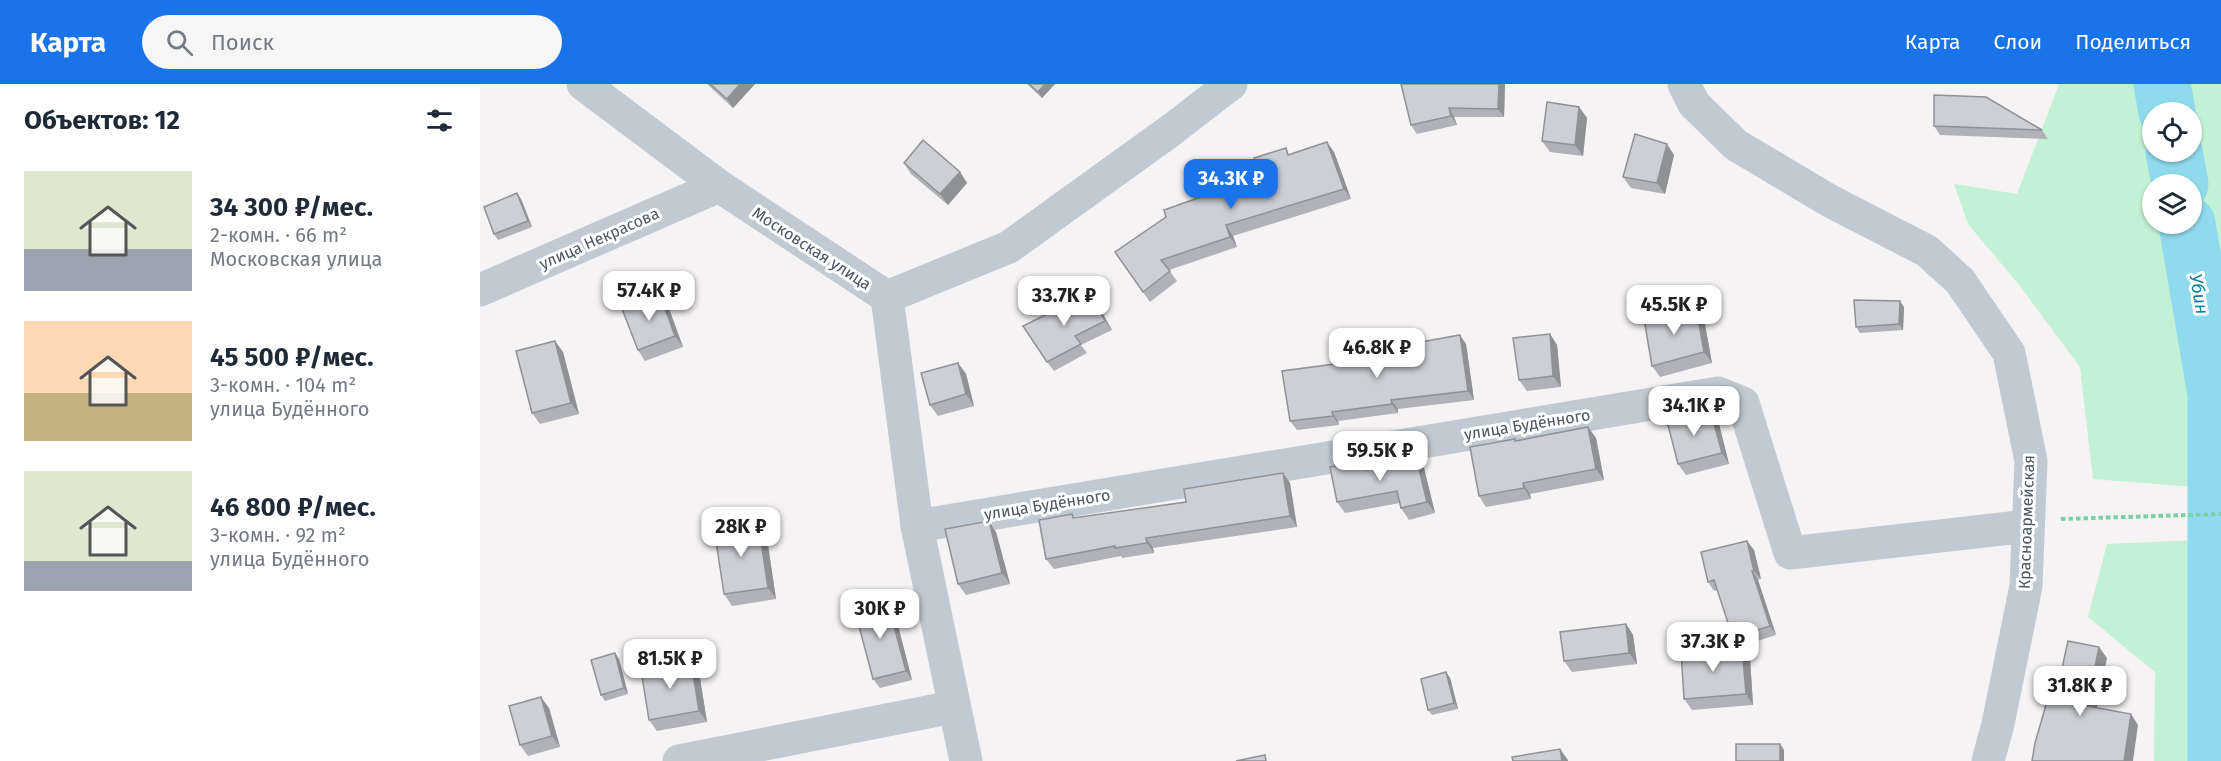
<!DOCTYPE html>
<html lang="ru">
<meta charset="utf-8">
<style>
body{margin:0;font-family:"Fira Sans",sans-serif;background:#f6f6f7;color:#1f2937;height:100vh;display:flex;flex-direction:column;font-size:22px;white-space:nowrap}
*{box-sizing:border-box;margin:0}
p{font-size:20px;color:#747a83}
.icon{flex:none;width:33px;height:33px;fill:none;stroke:currentColor;stroke-width:2;stroke-linecap:round;stroke-linejoin:round}
.map{position:relative;flex:1;overflow:hidden}
.sheet{display:flex;flex-direction:column;background:#fff;width:480px}
.sheet>*{flex:none}
.fabs{position:absolute;left:1662px;top:18px;display:grid;gap:12px}
.fabs a{display:grid;place-items:center;width:60px;height:60px;border-radius:50%;background:#fff;box-shadow:0 2px 4px #0004;font-size:30px}
.price{position:absolute;translate:-50% -51px;padding:0 14px;border-radius:12px;background:#fff;color:#222;font-size:20px;line-height:39px;filter:drop-shadow(0 2px 3px #0008)}
.price::after{content:'';position:absolute;left:50%;top:36px;width:18px;height:14px;margin-left:-9px;background:inherit;clip-path:polygon(0 0,100% 0,50% 100%)}
.price.on{background:#1a73e8;color:#fff}
ul{padding:0;list-style:none}
li{display:flex;align-items:center;gap:18px;height:150px;padding:0 24px}
li span{display:grid;place-items:center;flex:none;width:168px;height:120px;border-radius:0px;color:#555}
li>.icon{margin-inline-start:auto}
span .icon{width:72px;height:72px;fill:#fffc;stroke-width:1}
li b{font-size:26px}
h2{display:flex;justify-content:space-between;align-items:center;height:72px;padding:0 24px;font-size:26px}
header{display:flex;align-items:center;gap:36px;box-sizing:border-box;height:84px;padding:0 30px;background:#1a73e8;color:#fff}
header strong{font-size:28px}
nav{display:flex;gap:33px;margin-inline-start:auto;font-size:21px}
.search{width:420px;height:54px;background:#f6f6f7;display:flex;align-items:center;gap:15px;box-sizing:border-box;padding:0 21px;border-radius:33px;color:#747a83;font-size:22px}
main{display:flex;flex:1;min-height:0}
.map>svg:first-child{display:block}
</style>
<header>
<strong>Карта</strong>
<div class="search"><svg class="icon" aria-label="search" viewBox="0 0 24 24"><circle cx="10" cy="10" r="6"/><path d="M15 15l6 6"/></svg>Поиск</div>
<nav><a>Карта</a><a>Слои</a><a>Поделиться</a></nav>
</header>
<main>
<section class="sheet">
<h2>Объектов: 12<svg class="icon" aria-label="filters" viewBox="0 0 24 24"><path d="M4 7h16M4 17h16"/><circle cx="9" cy="7" r="2"/><circle cx="15" cy="17" r="2"/></svg></h2>
<ul>
<li><span style="background:linear-gradient(#dfe7d0 65%,#9aa5b1 0)"><svg class="icon" aria-label="home" viewBox="0 0 24 24"><path d="M3 11l9-7 9 7M6 9v11h12V9"/></svg></span><div><b>34 300 ₽/мес.</b><p>2-комн. · 66 m²</p><p>Московская улица</p></div></li>
<li><span style="background:linear-gradient(#ffd9b3 60%,#c2b280 0)"><svg class="icon" aria-label="home" viewBox="0 0 24 24"><path d="M3 11l9-7 9 7M6 9v11h12V9"/></svg></span><div><b>45 500 ₽/мес.</b><p>3-комн. · 104 m²</p><p>улица Будённого</p></div></li>
<li><span style="background:linear-gradient(#dfe7d0 75%,#9aa5b1 0)"><svg class="icon" aria-label="home" viewBox="0 0 24 24"><path d="M3 11l9-7 9 7M6 9v11h12V9"/></svg></span><div><b>46 800 ₽/мес.</b><p>3-комн. · 92 m²</p><p>улица Будённого</p></div></li>
</ul>
</section>
<div class="map">
<svg width="1741" height="677" viewBox="0 0 1741 677">
<rect width="100%" height="100%" fill="#f5f3f3"/>
<g fill="#c3f1d5" fill-rule="evenodd">
<path d="M1579,0H1741V405L1613,395L1600,283L1540,202L1488,140L1474,100L1537,110ZM1672,28H1712V68H1672ZM1672,100H1712V140H1672Z"/>
<path d="M1741,455V677H1674L1675,588L1608,533L1627,460Z"/>
</g>
<g fill="none" stroke-linecap="round" stroke-linejoin="round">
<g stroke="#90daee" stroke-width="57">
<path d="M1682,0L1687,28"/>
<path d="M1694,68L1700,100"/>
<path d="M1707,140L1736,310V677"/>
</g>
<path stroke="#7ad0a6" stroke-width="4" stroke-dasharray="4.5 3" stroke-linecap="butt" d="M1581,435L1741,430"/>
<g stroke="#c1cad2" stroke-width="33">
<path d="M103,0L239,102L407,213L529,163L690,47L751,0"/>
<path d="M1204,0L1214,20L1256,61L1350,117L1447,167L1480,197L1529,269L1551,377L1546,502L1518,640L1508,677"/>
<path d="M0,206L239,102"/>
<path d="M407,213L437,442L486,677"/>
<path d="M437,442L1238,309L1263,319L1310,469L1548,442"/>
<path d="M199,677L473,623"/>
</g>
</g>
<g fill="#b0b2b7">
<path d="M227,0H275L253,24Z"/>
<path d="M547,0H575L562,14Z"/>
<path d="M1025,0L1024,33H974L977,41L937,50L931,41Z"/>
<path d="M1099,23L1107,34L1103,72L1070,68L1062,57Z"/>
<path d="M1454,42L1562,46L1568,55L1460,51Z"/>
<path d="M854,68L871,115L753,152L757,163L689,186L697,197L670,218L635,168L735,108L738,112L780,94L810,70Z"/>
<path d="M1194,71L1185,110L1151,104L1143,93Z"/>
<path d="M424,79L480,88L487,99L468,121L431,90Z"/>
<path d="M41,115L52,143L18,156L14,150Z"/>
<path d="M616,218L632,246L601,261L607,269L574,287L567,278Z"/>
<path d="M188,222L203,263L165,277L158,266Z"/>
<path d="M1424,223L1423,246L1380,249L1376,243Z"/>
<path d="M1224,235L1232,279L1180,293L1172,282Z"/>
<path d="M1070,250L1077,261L1081,303L1047,307L1039,296Z"/>
<path d="M986,260L994,316L918,325V329L858,337L859,341L817,346L810,337L870,278Z"/>
<path d="M83,268L99,330L60,340L52,329Z"/>
<path d="M478,279L486,290L494,322L458,332L450,321Z"/>
<path d="M1230,325L1238,336L1249,380L1206,391L1198,380Z"/>
<path d="M1108,343L1116,354L1124,396L1050,410L1051,415L1006,423L999,412L1035,355L1036,357Z"/>
<path d="M944,384L955,429L929,436L921,424L920,419L865,429L857,418L890,385Z"/>
<path d="M803,389L810,399L817,443L673,464L674,469L642,474L641,472L574,485L566,475L592,430L595,434L706,418Z"/>
<path d="M286,448L296,515L252,522L244,510Z"/>
<path d="M516,448L530,500L486,511L478,500Z"/>
<path d="M1274,466L1281,495L1278,496L1296,551L1259,563L1270,574L1273,621L1212,626L1204,615L1259,563L1253,554L1237,506L1234,507L1228,498Z"/>
<path d="M414,526L432,596L400,604L393,595Z"/>
<path d="M1146,540L1153,551L1157,580L1092,588L1084,577Z"/>
<path d="M135,569L139,575L148,610L125,617L121,611Z"/>
<path d="M219,588L227,638L177,647L169,636Z"/>
<path d="M966,588L970,594L978,625L952,631L948,626Z"/>
<path d="M69,624L80,663L48,672L40,661Z"/>
</g>
<g fill="#909195">
<path d="M260,0H275L253,24L247,15Z"/>
<path d="M565,0H575L562,14L558,8Z"/>
<path d="M1019,0H1025L1024,33L1018,25Z"/>
<path d="M1099,23L1107,34L1103,72L1095,61Z"/>
<path d="M969,24L974,33L977,41L971,32Z"/>
<path d="M847,58L854,68L871,115L864,105Z"/>
<path d="M1187,60L1194,71L1185,110L1177,99Z"/>
<path d="M480,88L487,99L468,121L460,110Z"/>
<path d="M37,109L41,115L52,143L48,137Z"/>
<path d="M746,141L753,152L757,163L750,153Z"/>
<path d="M609,209L616,218L632,246L625,237Z"/>
<path d="M180,211L188,222L203,263L195,252Z"/>
<path d="M1420,217L1424,223L1423,246L1419,240Z"/>
<path d="M1216,223L1224,235L1232,279L1224,268Z"/>
<path d="M1070,250L1077,261L1081,303L1073,292Z"/>
<path d="M980,251L986,260L994,316L988,307Z"/>
<path d="M75,257L83,268L99,330L91,319Z"/>
<path d="M478,279L486,290L494,322L486,310Z"/>
<path d="M911,316L918,325V329L912,320Z"/>
<path d="M1230,325L1238,336L1249,380L1242,369Z"/>
<path d="M852,328L858,337L859,341L853,332Z"/>
<path d="M1108,343L1116,354L1124,396L1116,385Z"/>
<path d="M936,373L944,384L955,429L947,418Z"/>
<path d="M885,377L892,388L886,386Z"/>
<path d="M803,389L810,399L817,443L810,432Z"/>
<path d="M1043,399L1050,410L1051,415L1044,404Z"/>
<path d="M278,437L286,448L296,515L288,504Z"/>
<path d="M509,437L516,448L530,500L522,489Z"/>
<path d="M666,454L673,464L674,469L667,459Z"/>
<path d="M1267,457L1274,466L1281,495L1274,487Z"/>
<path d="M1272,487L1278,496L1296,551L1290,542Z"/>
<path d="M407,516L414,526L432,596L426,587Z"/>
<path d="M1146,540L1153,551L1157,580L1149,569Z"/>
<path d="M1262,563L1270,574L1273,621L1266,610Z"/>
<path d="M1619,563L1627,574L1615,633L1607,622Z"/>
<path d="M135,569L139,575L148,610L144,604Z"/>
<path d="M211,577L219,588L227,638L219,627Z"/>
<path d="M966,588L970,594L978,625L974,619Z"/>
<path d="M61,613L69,624L80,663L72,652Z"/>
<path d="M1651,630L1658,641L1653,677H1644Z"/>
<path d="M1300,660L1304,666V677H1300Z"/>
<path d="M1080,665L1088,676V677H1082Z"/>
</g>
<g fill="#cdcfd5" stroke="#909195" stroke-width="1.5">
<path d="M230,0H260L247,15Z"/>
<path d="M549,0H565L558,8Z"/>
<path d="M921,0H1019L1018,25L969,24L971,32L931,41Z"/>
<path d="M1454,11L1506,13L1562,46L1454,42Z"/>
<path d="M1067,18L1099,23L1095,61L1062,57Z"/>
<path d="M1155,50L1187,60L1177,99L1143,93Z"/>
<path d="M443,56L480,88L460,110L424,79Z"/>
<path d="M847,58L864,105L746,141L750,153L681,176L690,187L663,208L635,168L686,133L684,126L735,108L736,113L780,94L774,74L806,64L808,71Z"/>
<path d="M37,109L48,137L14,150L4,123Z"/>
<path d="M609,209L625,237L595,252L601,260L567,278L543,242Z"/>
<path d="M180,211L195,252L158,266L142,225Z"/>
<path d="M1374,216L1420,217L1419,240L1376,243Z"/>
<path d="M1216,223L1224,268L1172,282L1164,235Z"/>
<path d="M1070,250L1073,292L1039,296L1033,254Z"/>
<path d="M980,251L988,307L911,316L912,320L852,328L853,332L810,337L802,287L870,278L869,271Z"/>
<path d="M75,257L91,319L52,329L36,267Z"/>
<path d="M478,279L486,310L450,321L441,289Z"/>
<path d="M1230,325L1242,369L1198,380L1187,337Z"/>
<path d="M1108,343L1116,385L1043,399L1044,404L999,412L990,363L1035,355V357Z"/>
<path d="M936,373L947,418L921,424L917,407L857,418L850,383L885,377L886,386Z"/>
<path d="M803,389L810,432L666,454L667,459L635,464V462L566,475L559,436L592,430L593,434L706,418L704,405Z"/>
<path d="M278,437L288,504L244,510L234,444Z"/>
<path d="M509,437L522,489L478,500L465,445Z"/>
<path d="M1267,457L1274,487H1272L1290,542L1253,554L1234,496L1228,498L1221,468Z"/>
<path d="M407,516L426,587L393,595L375,527Z"/>
<path d="M1146,540L1149,569L1084,577L1080,548Z"/>
<path d="M1588,557L1619,563L1607,622L1651,630L1644,677H1552L1555,659L1568,614L1575,616Z"/>
<path d="M1262,563L1266,610L1204,615L1201,567Z"/>
<path d="M135,569L144,604L121,611L111,576Z"/>
<path d="M211,577L219,627L169,636L161,586Z"/>
<path d="M966,588L974,619L948,626L941,595Z"/>
<path d="M61,613L72,652L40,661L29,622Z"/>
<rect x="1256" y="660" width="44" height="17"/>
<path d="M1080,665L1082,677H1033L1032,673Z"/>
<path d="M785,671L786,677H756Z"/>
</g>
<g text-anchor="middle" stroke-width="6" stroke-linejoin="round" paint-order="stroke">
<g font-size="16" fill="#4a5661" stroke="#fff">
<text transform="translate(119 154) rotate(-24)" y="6">улица Некрасова</text>
<text transform="translate(332 164) rotate(33)" y="6">Московская улица</text>
<text transform="translate(1047 340) rotate(-9)" y="6">улица Будённого</text>
<text transform="translate(567 420) rotate(-9)" y="6">улица Будённого</text>
<text transform="translate(1546 438) rotate(-88)" y="6">Красноармейская</text>
</g>
<g font-size="18" font-style="italic" fill="#0c7c9b" stroke="#fff">
<text transform="translate(1719 210) rotate(80)" y="6">Убин</text>
</g>
</g>
</svg>
<div class="fabs">
<a><svg class="icon" aria-label="locate" viewBox="0 0 24 24"><circle cx="12" cy="12" r="6"/><path d="M12 2v4M12 18v4M2 12h4M18 12h4"/></svg></a>
<a><svg class="icon" aria-label="layers" viewBox="0 0 24 24"><path d="M12 4l9 5-9 5-9-5zM3 14l9 5 9-5"/></svg></a>
</div>
<b class="price on" style="left:751px;top:126px">34.3K ₽</b>
<b class="price" style="left:169px;top:238px">57.4K ₽</b>
<b class="price" style="left:584px;top:243px">33.7K ₽</b>
<b class="price" style="left:1194px;top:252px">45.5K ₽</b>
<b class="price" style="left:897px;top:295px">46.8K ₽</b>
<b class="price" style="left:1214px;top:353px">34.1K ₽</b>
<b class="price" style="left:900px;top:398px">59.5K ₽</b>
<b class="price" style="left:261px;top:474px">28K ₽</b>
<b class="price" style="left:400px;top:556px">30K ₽</b>
<b class="price" style="left:1233px;top:589px">37.3K ₽</b>
<b class="price" style="left:190px;top:606px">81.5K ₽</b>
<b class="price" style="left:1600px;top:633px">31.8K ₽</b>
</div>
</main>
